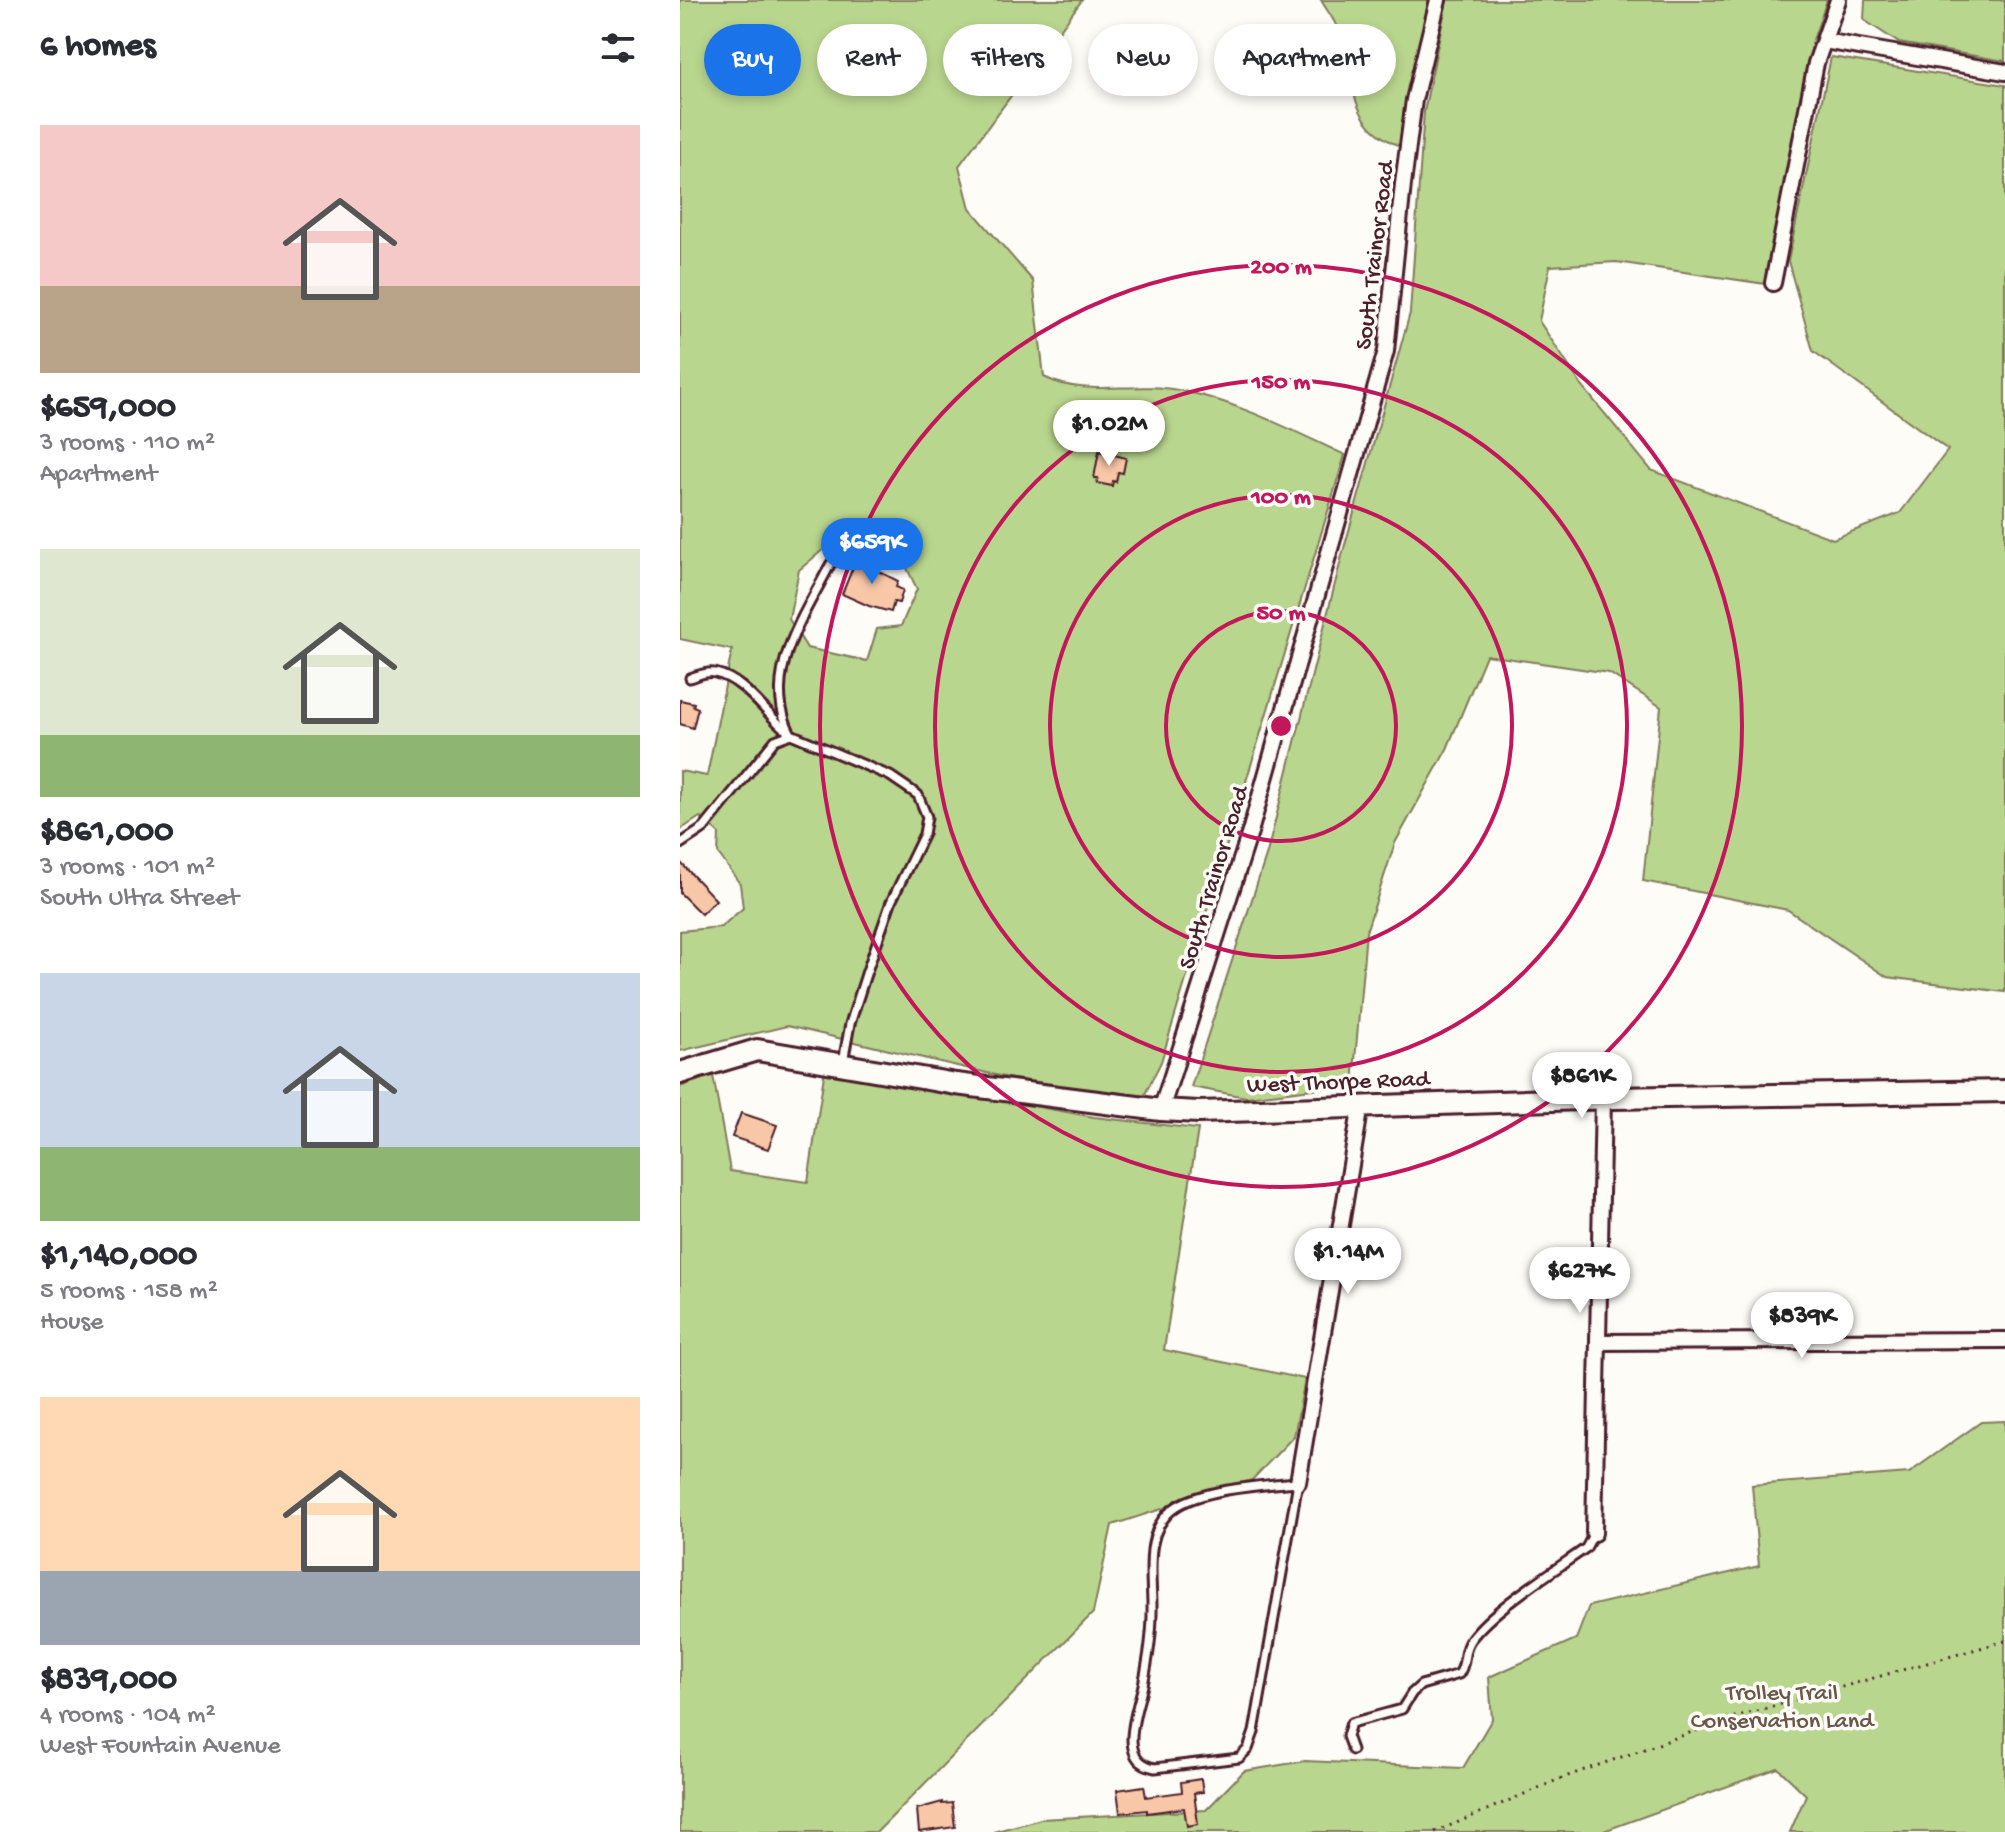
<!DOCTYPE html>
<meta charset="utf-8">
<style>
body{margin:0;font-family:"Gochi Hand",sans-serif;background:#f2f2f3;color:#2b2b33;height:100vh;display:flex;flex-direction:column;font-size:30px;white-space:nowrap}
*{box-sizing:border-box;margin:0}
p{font-size:26px;color:#7c7c81}
.icon{flex:none;width:44px;height:44px;fill:none;stroke:currentColor;stroke-width:2;stroke-linecap:round;stroke-linejoin:round}
.map{position:relative;flex:1;overflow:hidden}
.side{display:flex;flex-direction:column;background:#fff;width:680px}
.side>*{flex:none}
.banner{position:absolute;left:24px;top:24px;width:760px;height:72px;display:flex;gap:16px}
.price{position:absolute;translate:-50% -68px;padding:0 18px;border-radius:28px;background:#fff;color:#222;font-size:26px;line-height:52px;filter:drop-shadow(0 2px 4px #0008)}
.price::after{content:'';position:absolute;left:50%;top:48px;width:24px;height:18px;margin-left:-12px;background:inherit;clip-path:polygon(0 0,100% 0,50% 100%)}
.price.on{background:#1a73e8;color:#fff}
ul{padding:0;list-style:none}
li{display:grid;align-content:center;gap:16px;height:424px;padding:0 40px}
li span{display:grid;place-items:center;height:248px;border-radius:0px;color:#555}
li>.icon{margin-inline-start:auto}
span .icon{width:144px;height:144px;fill:#fffc;stroke-width:1}
li b{font-size:34px}
h2{display:flex;justify-content:space-between;align-items:center;height:96px;padding:0 40px;font-size:34px}
.pill{padding:0 28px;border-radius:36px;background:#fff;box-shadow:0 4px 12px #0003;font-size:28px;line-height:72px}
.pill.on{background:#1a73e8;color:#fff}
main{display:flex;flex:1;min-height:0}
.map>svg:first-child{display:block}
</style>
<main>
<section class="side">
<h2>6 homes<svg class="icon" aria-label="filters" viewBox="0 0 24 24"><path d="M4 7h16M4 17h16"/><circle cx="9" cy="7" r="2"/><circle cx="15" cy="17" r="2"/></svg></h2>
<ul>
<li><span style="background:linear-gradient(#f6c9c9 65%,#b9a48a 0)"><svg class="icon" aria-label="home" viewBox="0 0 24 24"><path d="M3 11l9-7 9 7M6 9v11h12V9"/></svg></span><div><b>$659,000</b><p>3 rooms · 110 m²</p><p>Apartment</p></div></li>
<li><span style="background:linear-gradient(#dfe7d0 75%,#8fb573 0)"><svg class="icon" aria-label="home" viewBox="0 0 24 24"><path d="M3 11l9-7 9 7M6 9v11h12V9"/></svg></span><div><b>$861,000</b><p>3 rooms · 101 m²</p><p>South Ultra Street</p></div></li>
<li><span style="background:linear-gradient(#c9d6e8 70%,#8fb573 0)"><svg class="icon" aria-label="home" viewBox="0 0 24 24"><path d="M3 11l9-7 9 7M6 9v11h12V9"/></svg></span><div><b>$1,140,000</b><p>5 rooms · 158 m²</p><p>House</p></div></li>
<li><span style="background:linear-gradient(#ffd9b3 70%,#9aa5b1 0)"><svg class="icon" aria-label="home" viewBox="0 0 24 24"><path d="M3 11l9-7 9 7M6 9v11h12V9"/></svg></span><div><b>$839,000</b><p>4 rooms · 104 m²</p><p>West Fountain Avenue</p></div></li>
</ul>
</section>
<div class="map">
<svg width="1325" height="1832" viewBox="0 0 1325 1832">
<rect width="100%" height="100%" fill="#fdfcf7"/>
<filter id="ink" filterUnits="userSpaceOnUse"><feTurbulence type="fractalNoise" baseFrequency=".0125" numOctaves="2"/><feDisplacementMap in="SourceGraphic" scale="16" xChannelSelector="R" yChannelSelector="G"/><feConvolveMatrix kernelMatrix="1 2 1 2 8 2 1 2 1" color-interpolation-filters="sRGB"/></filter>
<g filter="url(#ink)">
<g fill="#b9d68e" stroke="#827a5c" stroke-width="2" fill-rule="evenodd">
<path d="M0,0H402L279,166L290,208L353,281L364,377C405,398 454,381 498,390C557,401 611,430 665,455L481,1062L463,1098L354,1084L107,1026L0,1051V931L41,927L63,908L60,884L38,853L39,834L20,817L0,830V771L27,776L52,650L0,639ZM152,542L224,562L237,589L221,626L197,629L187,661L127,648L109,619L119,570Z"/>
<path d="M641,0H751L722,147C661,123 679,76 657,27C653,18 646,9 641,0Z"/>
<path d="M767,0H1147L1133,40L1086,284L936,262L870,266L859,321L902,386L971,470L1153,539L1220,513L1268,450L1133,351L1108,261L1151,57L1325,85V992L1207,977L1108,910L963,881L981,707L929,673L806,655L767,749L715,843L686,932L673,1084L566,1097L511,1087L587,853L663,552L730,313L744,112Z"/>
<path d="M1185,0H1325V61L1219,43L1184,20Z"/>
<path d="M145,1068L414,1117L518,1129L484,1350L625,1379L614,1436L572,1480L432,1525L413,1613L197,1832H0V1087L33,1075L50,1171L128,1182Z"/>
<path d="M1325,1421V1832H1110L1126,1795L1098,1768L921,1832H313L361,1819L526,1810L564,1771L625,1761L783,1768L812,1719L809,1677L896,1639L909,1606L1079,1566L1072,1485L1229,1473L1301,1422Z"/>
</g>
<g fill="#f8c7a7" stroke="#4a1f2b" stroke-width="2">
<path d="M419,451L446,458L443,473L438,472L436,482L433,481L432,486L417,483L418,478H414Z"/>
<path d="M178,555L196,561L194,569L218,581L216,587L223,590L219,603L214,602L211,612L189,606L162,594Z"/>
<path d="M0,700L14,703L13,706L18,708L13,728L0,724Z"/>
<path d="M0,862L36,900L21,914L0,893Z"/>
<path d="M61,1113L97,1125L88,1149L52,1137Z"/>
<path d="M521,1779L523,1792L514,1793L518,1824L507,1826L504,1808L467,1813V1810L440,1813L437,1790L464,1786L466,1797L502,1792L501,1782Z"/>
<path d="M262,1802V1804L272,1803L275,1827L239,1832L237,1809Z"/>
</g>
<g fill="none" stroke-linecap="round" stroke-linejoin="round">
<defs>
<g id="lane">
<path d="M10,678C17,676 26,671 35,673C64,679 84,712 106,730"/>
<path d="M111,734C80,676 124,616 150,565L159,553"/>
<path d="M0,844L24,828L95,740L111,734L210,776L238,795L247,817L244,834L211,902L186,974L170,1024L163,1062"/>
<path d="M618,1482L574,1732L568,1749L559,1758L475,1768C436,1761 457,1712 463,1685C468,1661 472,1638 472,1613C473,1579 462,1533 493,1509C519,1489 585,1485 618,1482Z"/>
<path d="M672,1750L667,1736L671,1723L722,1709L732,1693L741,1685L779,1674C787,1663 782,1650 791,1639C814,1608 874,1571 906,1548L914,1533"/>
</g>
<g id="street">
<path d="M1144,41L1325,72"/>
<path d="M1093,283L1136,63L1158,0"/>
<path d="M481,1110L570,832L706,351L723,184L734,100L758,0"/>
<path d="M918,1342L1325,1340"/>
<path d="M618,1482L681,1105"/>
<path d="M914,1533L923,1098"/>
</g>
<path id="secondary" d="M0,1073L77,1050L276,1084L481,1110L519,1112L933,1098L1325,1091"/>
</defs>
<use href="#lane" stroke="#4a1f2b" stroke-width="13"/>
<use href="#street" stroke="#4a1f2b" stroke-width="20"/>
<use href="#secondary" stroke="#4a1f2b" stroke-width="26"/>
<path stroke="#4a1f2b" stroke-width="3" stroke-dasharray="2 6" stroke-linecap="butt" d="M755,1832L882,1778L1055,1717L1325,1641"/>
<use href="#lane" stroke="#fdfcf7" stroke-width="7"/>
<use href="#street" stroke="#fdfcf7" stroke-width="14"/>
<use href="#secondary" stroke="#fdfcf7" stroke-width="20"/>
</g>
</g>
<g fill="none" stroke="#c2185b" stroke-width="4">
<circle cx="601" cy="726" r="115"/>
<circle cx="601" cy="726" r="231"/>
<circle cx="601" cy="726" r="346"/>
<circle cx="601" cy="726" r="461"/>
</g>
<g text-anchor="middle" stroke-width="7" stroke-linejoin="round" paint-order="stroke">
<g font-size="24" fill="#4a1f2b" stroke="#fdfcf7">
<text transform="translate(693 255) rotate(-83)" y="8">South Trainor Road</text>
<text transform="translate(532 877) rotate(-73)" y="8">South Trainor Road</text>
<text transform="translate(658 1080) rotate(-2)" y="8">West Thorpe Road</text>
</g>
<g font-size="24" fill="#6b5649" stroke="#fdfcf7">
<text x="1102" y="1699">Trolley Trail<tspan x="1102" dy="28">Conservation Land</tspan></text>
</g>
</g>
<circle cx="601" cy="726" r="12" fill="#c2185b" stroke="#fdfcf7" stroke-width="4"/>
<g font-size="24" text-anchor="middle" font-weight="bold" fill="#c2185b" stroke="#fdfcf7" stroke-width="7" stroke-linejoin="round" paint-order="stroke">
<text x="601" y="273">200 m</text>
<text x="601" y="388">150 m</text>
<text x="601" y="503">100 m</text>
<text x="601" y="619">50 m</text>
</g>
</svg>
<b class="price" style="left:429px;top:468px">$1.02M</b>
<b class="price on" style="left:192px;top:586px">$659K</b>
<b class="price" style="left:902px;top:1120px">$861K</b>
<b class="price" style="left:668px;top:1296px">$1.14M</b>
<b class="price" style="left:900px;top:1315px">$627K</b>
<b class="price" style="left:1122px;top:1360px">$839K</b>
<div class="banner">
<a class="pill on">Buy</a>
<a class="pill">Rent</a>
<a class="pill">Filters</a>
<a class="pill">New</a>
<a class="pill">Apartment</a>
</div>
</div>
</main>
